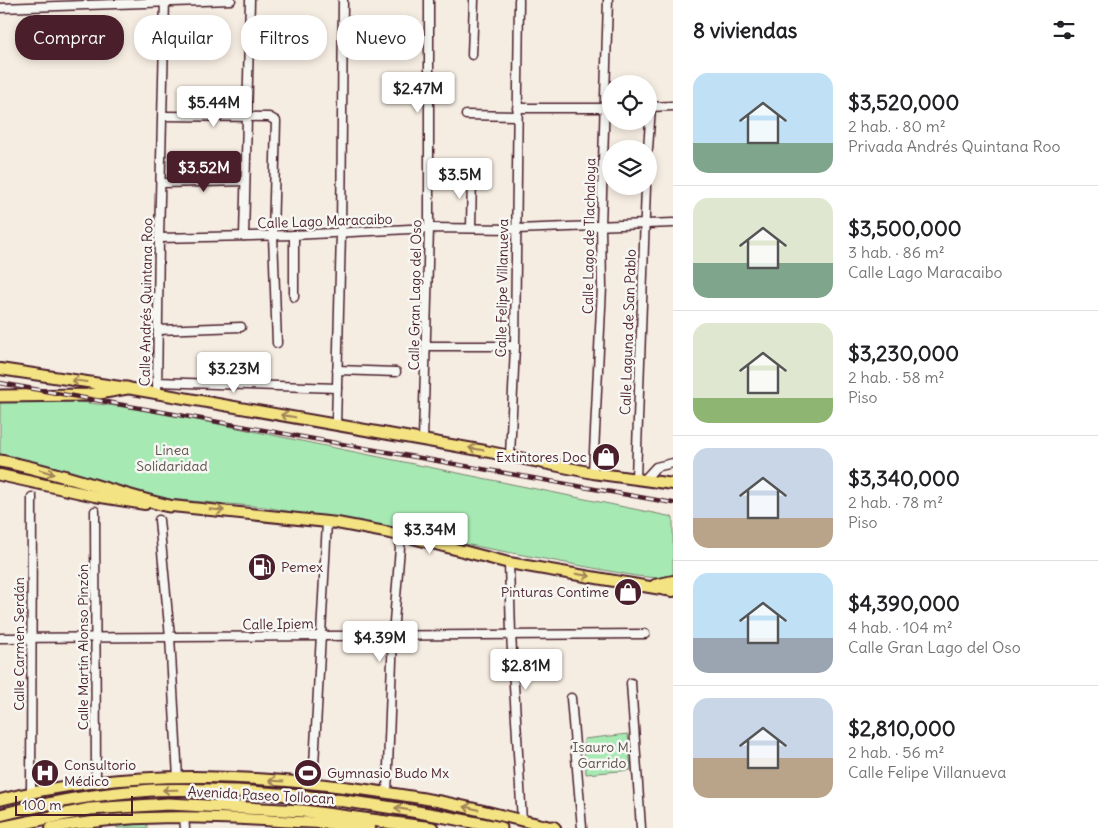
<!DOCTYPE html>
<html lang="es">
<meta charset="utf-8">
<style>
body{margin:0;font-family:Delius,sans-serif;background:#f2f2f2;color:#202124;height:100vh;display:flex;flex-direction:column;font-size:19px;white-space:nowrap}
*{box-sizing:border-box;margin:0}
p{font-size:16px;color:#757577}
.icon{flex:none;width:28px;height:28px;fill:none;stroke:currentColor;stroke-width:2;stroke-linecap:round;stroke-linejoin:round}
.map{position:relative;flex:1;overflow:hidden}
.details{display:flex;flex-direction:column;background:#fff;width:425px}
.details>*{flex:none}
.banner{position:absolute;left:15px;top:15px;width:475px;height:45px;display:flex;gap:10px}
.buttons{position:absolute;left:602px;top:75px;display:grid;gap:10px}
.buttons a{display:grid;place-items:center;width:55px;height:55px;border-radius:50%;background:#fff;box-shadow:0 2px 8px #0003;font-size:25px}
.scale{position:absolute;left:15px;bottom:12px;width:118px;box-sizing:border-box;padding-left:5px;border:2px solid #4a1f2b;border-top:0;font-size:14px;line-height:18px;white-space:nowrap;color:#4a1f2b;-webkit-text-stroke:4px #f6f6f2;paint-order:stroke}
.price{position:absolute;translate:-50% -42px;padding:0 11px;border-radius:5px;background:#fff;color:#222;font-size:16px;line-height:32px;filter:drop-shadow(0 1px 2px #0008)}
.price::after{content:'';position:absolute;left:50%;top:30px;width:15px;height:11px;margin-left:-8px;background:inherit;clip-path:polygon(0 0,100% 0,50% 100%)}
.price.on{background:#4a1f2b;color:#fff}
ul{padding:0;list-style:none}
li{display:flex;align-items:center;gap:15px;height:125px;padding:0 20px}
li+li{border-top:1px solid #e0e0e0}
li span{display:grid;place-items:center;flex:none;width:140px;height:100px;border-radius:15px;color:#555}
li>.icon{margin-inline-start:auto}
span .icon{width:60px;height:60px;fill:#fffc;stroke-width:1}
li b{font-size:21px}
h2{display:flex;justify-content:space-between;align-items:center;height:60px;padding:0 20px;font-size:21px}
.pill{padding:0 18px;border-radius:20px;background:#fff;box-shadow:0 2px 8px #0003;font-size:18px;line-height:45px}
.pill.on{background:#4a1f2b;color:#fff}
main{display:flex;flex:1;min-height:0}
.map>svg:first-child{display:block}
</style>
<main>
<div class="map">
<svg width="673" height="828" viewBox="0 0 673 828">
<rect width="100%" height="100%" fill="#f6ede2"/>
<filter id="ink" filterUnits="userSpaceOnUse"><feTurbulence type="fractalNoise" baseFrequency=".02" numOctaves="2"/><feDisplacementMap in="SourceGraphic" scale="10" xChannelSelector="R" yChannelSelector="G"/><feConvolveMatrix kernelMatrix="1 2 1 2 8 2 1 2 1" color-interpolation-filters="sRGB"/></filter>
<g filter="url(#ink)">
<g fill="#a7e9b3" stroke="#78846f">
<path d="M0,393L124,407L213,423L673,517V576L659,578L636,576L265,507L166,499L124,489L76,473L0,455Z"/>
<path d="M628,734L631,770L586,774L584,739Z"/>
<path d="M147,822V828H117L116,825Z"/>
</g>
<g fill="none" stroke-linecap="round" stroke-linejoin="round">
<defs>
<g id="minor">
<path d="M0,8L231,0"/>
<path d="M472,55L474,0"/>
<path d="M649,107L673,106"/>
<path d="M517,108H611"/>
<path d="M466,115L517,116"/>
<path d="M163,116L269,117L276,121L273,236L277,343"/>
<path d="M648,149L651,107"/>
<path d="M162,183L245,181"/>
<path d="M471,228L472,173"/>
<path d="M244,236L250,0"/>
<path d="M159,238L294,235L429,228L516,229L673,223"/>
<path d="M294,297V235"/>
<path d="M158,330L241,327"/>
<path d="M427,346H515"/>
<path d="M337,370L396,372"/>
<path d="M157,382L337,388"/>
<path d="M157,394L159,238L165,0"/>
<path d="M336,425L341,233L343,0"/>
<path d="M423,440L429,228V0"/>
<path d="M510,456L515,346L519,0"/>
<path d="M593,473L602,287L601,226L608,0"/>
<path d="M636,478L646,186"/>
<path d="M645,479L656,467L673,463"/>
<path d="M95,511L96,782"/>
<path d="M159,520L170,637L178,778"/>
<path d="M509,563L511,634L522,821"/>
<path d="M0,638L645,634"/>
<path d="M631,683L641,828"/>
<path d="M571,698L582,828"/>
<path d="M313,784L327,522"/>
<path d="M31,792L32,497"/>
<path d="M387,793L393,634L401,535"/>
<path d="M184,817L185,828"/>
</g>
<g id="major">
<path d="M0,369L127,388L485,451L593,473L673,484"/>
<path d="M0,475L95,496L145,504"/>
<path d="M162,505L337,523L401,535L509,563L673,591"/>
<path d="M655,585L673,581"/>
<path d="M0,800C134,765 279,775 414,797C462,804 508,818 555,828"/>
<path d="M51,828C126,814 203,816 279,821C310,823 340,823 370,828"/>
</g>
<g id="highway">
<path d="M0,396L88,395L127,388"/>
<path d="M0,461C57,471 112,493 169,506"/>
<path d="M0,815C47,803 93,794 141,791C173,788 204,790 236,791C326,796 413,809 501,828"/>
<path d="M0,828L90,809L168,804L303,811L432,828"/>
<path d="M548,828L553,827"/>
</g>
</defs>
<use href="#minor" stroke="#4a1f2b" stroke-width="11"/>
<use href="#major" stroke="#4a1f2b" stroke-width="14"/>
<use href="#highway" stroke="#4a1f2b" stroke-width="15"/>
<use href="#minor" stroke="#f6f6f2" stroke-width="8"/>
<use href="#major" stroke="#f4e382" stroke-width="10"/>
<use href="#highway" stroke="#f4e382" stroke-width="11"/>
<defs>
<path id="rail" d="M0,383L673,503"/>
</defs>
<use href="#rail" stroke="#4a1f2b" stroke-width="4.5"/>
<use href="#rail" stroke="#f6f6f2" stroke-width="2.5" stroke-dasharray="8" stroke-linecap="butt"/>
</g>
<defs><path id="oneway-shaft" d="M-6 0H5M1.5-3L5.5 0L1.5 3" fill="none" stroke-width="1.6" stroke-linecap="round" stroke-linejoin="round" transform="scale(1.25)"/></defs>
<g stroke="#9f8156">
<use href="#oneway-shaft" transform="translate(79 381) rotate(-172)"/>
<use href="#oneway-shaft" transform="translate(288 416) rotate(-170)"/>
<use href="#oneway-shaft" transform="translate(476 449) rotate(-170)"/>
<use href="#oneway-shaft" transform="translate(47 472) rotate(17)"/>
<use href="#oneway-shaft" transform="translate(217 510) rotate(5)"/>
<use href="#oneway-shaft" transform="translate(583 575) rotate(10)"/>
<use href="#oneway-shaft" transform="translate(276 781) rotate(-176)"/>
<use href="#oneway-shaft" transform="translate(170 790) rotate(179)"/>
<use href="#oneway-shaft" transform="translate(471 808) rotate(-167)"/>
<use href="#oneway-shaft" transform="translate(402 809) rotate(-171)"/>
</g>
</g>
<defs>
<symbol id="shop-disc" viewBox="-11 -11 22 22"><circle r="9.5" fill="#4a1f2b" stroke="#f6f6f2"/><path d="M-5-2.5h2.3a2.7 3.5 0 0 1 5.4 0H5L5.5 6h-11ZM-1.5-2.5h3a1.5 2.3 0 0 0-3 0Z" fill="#fff"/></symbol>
<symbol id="fuel-disc" viewBox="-11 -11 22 22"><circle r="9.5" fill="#4a1f2b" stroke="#f6f6f2"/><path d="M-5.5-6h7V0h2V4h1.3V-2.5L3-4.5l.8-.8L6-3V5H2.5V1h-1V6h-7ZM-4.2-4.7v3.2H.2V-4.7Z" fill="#fff"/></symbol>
<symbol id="hospital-disc" viewBox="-11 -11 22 22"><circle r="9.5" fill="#4a1f2b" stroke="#f6f6f2"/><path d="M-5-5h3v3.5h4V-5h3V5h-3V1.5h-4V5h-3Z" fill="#fff"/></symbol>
<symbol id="stadium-disc" viewBox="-11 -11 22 22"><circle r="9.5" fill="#4a1f2b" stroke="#f6f6f2"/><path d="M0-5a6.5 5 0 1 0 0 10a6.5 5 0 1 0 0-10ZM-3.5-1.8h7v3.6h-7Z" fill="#fff"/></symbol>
</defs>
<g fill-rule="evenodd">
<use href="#shop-disc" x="590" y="441" width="32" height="32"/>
<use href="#fuel-disc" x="246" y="551" width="32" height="32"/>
<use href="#shop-disc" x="612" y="576" width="32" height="32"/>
<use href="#hospital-disc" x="29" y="757" width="32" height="32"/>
<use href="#stadium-disc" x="292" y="757" width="32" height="32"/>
</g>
<g text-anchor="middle" stroke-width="5" stroke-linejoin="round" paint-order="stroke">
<g font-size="14" fill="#4a1f2b" stroke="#f6f6f2">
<text transform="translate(325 221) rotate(-2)" y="5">Calle Lago Maracaibo</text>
<text transform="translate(589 236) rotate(-89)" y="5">Calle Lago de Tlachaloya</text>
<text transform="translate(502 288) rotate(-89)" y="5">Calle Felipe Villanueva</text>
<text transform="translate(415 295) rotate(-89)" y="5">Calle Gran Lago del Oso</text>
<text transform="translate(146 302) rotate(-89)" y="5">Calle Andrés Quintana Roo</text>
<text transform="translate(628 332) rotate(-88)" y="5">Calle Laguna de San Pablo</text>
<text transform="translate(278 624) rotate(-1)" y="5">Calle Ipiem</text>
<text transform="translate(19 644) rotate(-90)" y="5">Calle Carmen Serdán</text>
<text transform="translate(83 647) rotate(-90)" y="5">Calle Martín Alonso Pinzón</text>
<text transform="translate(261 795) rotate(3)" y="5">Avenida Paseo Tollocan</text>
</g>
<g font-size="14" fill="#61524d" stroke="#f6f6f2">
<text x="172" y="455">Linea<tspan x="172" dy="16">Solidaridad</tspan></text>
<text x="602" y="752">Isauro M.<tspan x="602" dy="16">Garrido</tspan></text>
</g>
<g font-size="14" fill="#4a1f2b" stroke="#f6f6f2" text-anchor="start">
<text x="587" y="462" text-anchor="end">Extintores Doc</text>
<text x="281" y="572">Pemex</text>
<text x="609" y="597" text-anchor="end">Pinturas Contime</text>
<text x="64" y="770">Consultorio<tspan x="64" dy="16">Médico</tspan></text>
<text x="327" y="778">Gymnasio Budo Mx</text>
</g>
</g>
</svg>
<div class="buttons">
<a><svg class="icon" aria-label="locate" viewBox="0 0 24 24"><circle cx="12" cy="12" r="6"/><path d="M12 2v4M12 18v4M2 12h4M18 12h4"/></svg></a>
<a><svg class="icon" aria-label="layers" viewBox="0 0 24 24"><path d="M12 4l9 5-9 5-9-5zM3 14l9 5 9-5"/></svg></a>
</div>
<div class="scale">100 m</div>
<b class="price" style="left:418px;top:114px">$2.47M</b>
<b class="price" style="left:214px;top:128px">$5.44M</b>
<b class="price on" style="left:204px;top:193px">$3.52M</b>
<b class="price" style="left:460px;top:200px">$3.5M</b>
<b class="price" style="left:234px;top:394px">$3.23M</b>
<b class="price" style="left:430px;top:555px">$3.34M</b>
<b class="price" style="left:380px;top:663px">$4.39M</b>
<b class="price" style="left:526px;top:691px">$2.81M</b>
<div class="banner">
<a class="pill on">Comprar</a>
<a class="pill">Alquilar</a>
<a class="pill">Filtros</a>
<a class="pill">Nuevo</a>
</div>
</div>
<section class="details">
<h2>8 viviendas<svg class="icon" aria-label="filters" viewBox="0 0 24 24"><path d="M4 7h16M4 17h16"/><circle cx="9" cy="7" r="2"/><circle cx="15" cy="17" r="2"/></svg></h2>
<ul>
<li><span style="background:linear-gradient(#bfe0f5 70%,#7fa58c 0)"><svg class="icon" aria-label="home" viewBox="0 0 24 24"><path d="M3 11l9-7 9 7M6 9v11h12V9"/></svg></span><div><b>$3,520,000</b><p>2 hab. · 80 m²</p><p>Privada Andrés Quintana Roo</p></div></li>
<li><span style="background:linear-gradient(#dfe7d0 65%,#7fa58c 0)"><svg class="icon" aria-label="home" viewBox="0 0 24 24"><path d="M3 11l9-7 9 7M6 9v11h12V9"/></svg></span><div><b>$3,500,000</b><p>3 hab. · 86 m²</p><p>Calle Lago Maracaibo</p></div></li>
<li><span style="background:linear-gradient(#dfe7d0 75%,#8fb573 0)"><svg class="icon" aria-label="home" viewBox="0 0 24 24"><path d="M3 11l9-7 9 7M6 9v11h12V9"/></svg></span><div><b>$3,230,000</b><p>2 hab. · 58 m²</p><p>Piso</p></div></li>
<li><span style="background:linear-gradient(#c9d6e8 70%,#b9a48a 0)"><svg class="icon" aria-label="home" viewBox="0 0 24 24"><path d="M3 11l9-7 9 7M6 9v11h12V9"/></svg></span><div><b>$3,340,000</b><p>2 hab. · 78 m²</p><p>Piso</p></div></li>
<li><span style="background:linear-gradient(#bfe0f5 65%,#9aa5b1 0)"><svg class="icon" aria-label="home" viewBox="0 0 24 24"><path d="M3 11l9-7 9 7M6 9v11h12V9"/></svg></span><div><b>$4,390,000</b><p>4 hab. · 104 m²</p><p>Calle Gran Lago del Oso</p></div></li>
<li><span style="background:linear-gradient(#c9d6e8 60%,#b9a48a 0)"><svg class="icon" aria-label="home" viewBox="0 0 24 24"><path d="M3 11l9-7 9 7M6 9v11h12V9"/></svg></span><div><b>$2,810,000</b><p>2 hab. · 56 m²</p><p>Calle Felipe Villanueva</p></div></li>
</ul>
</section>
</main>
